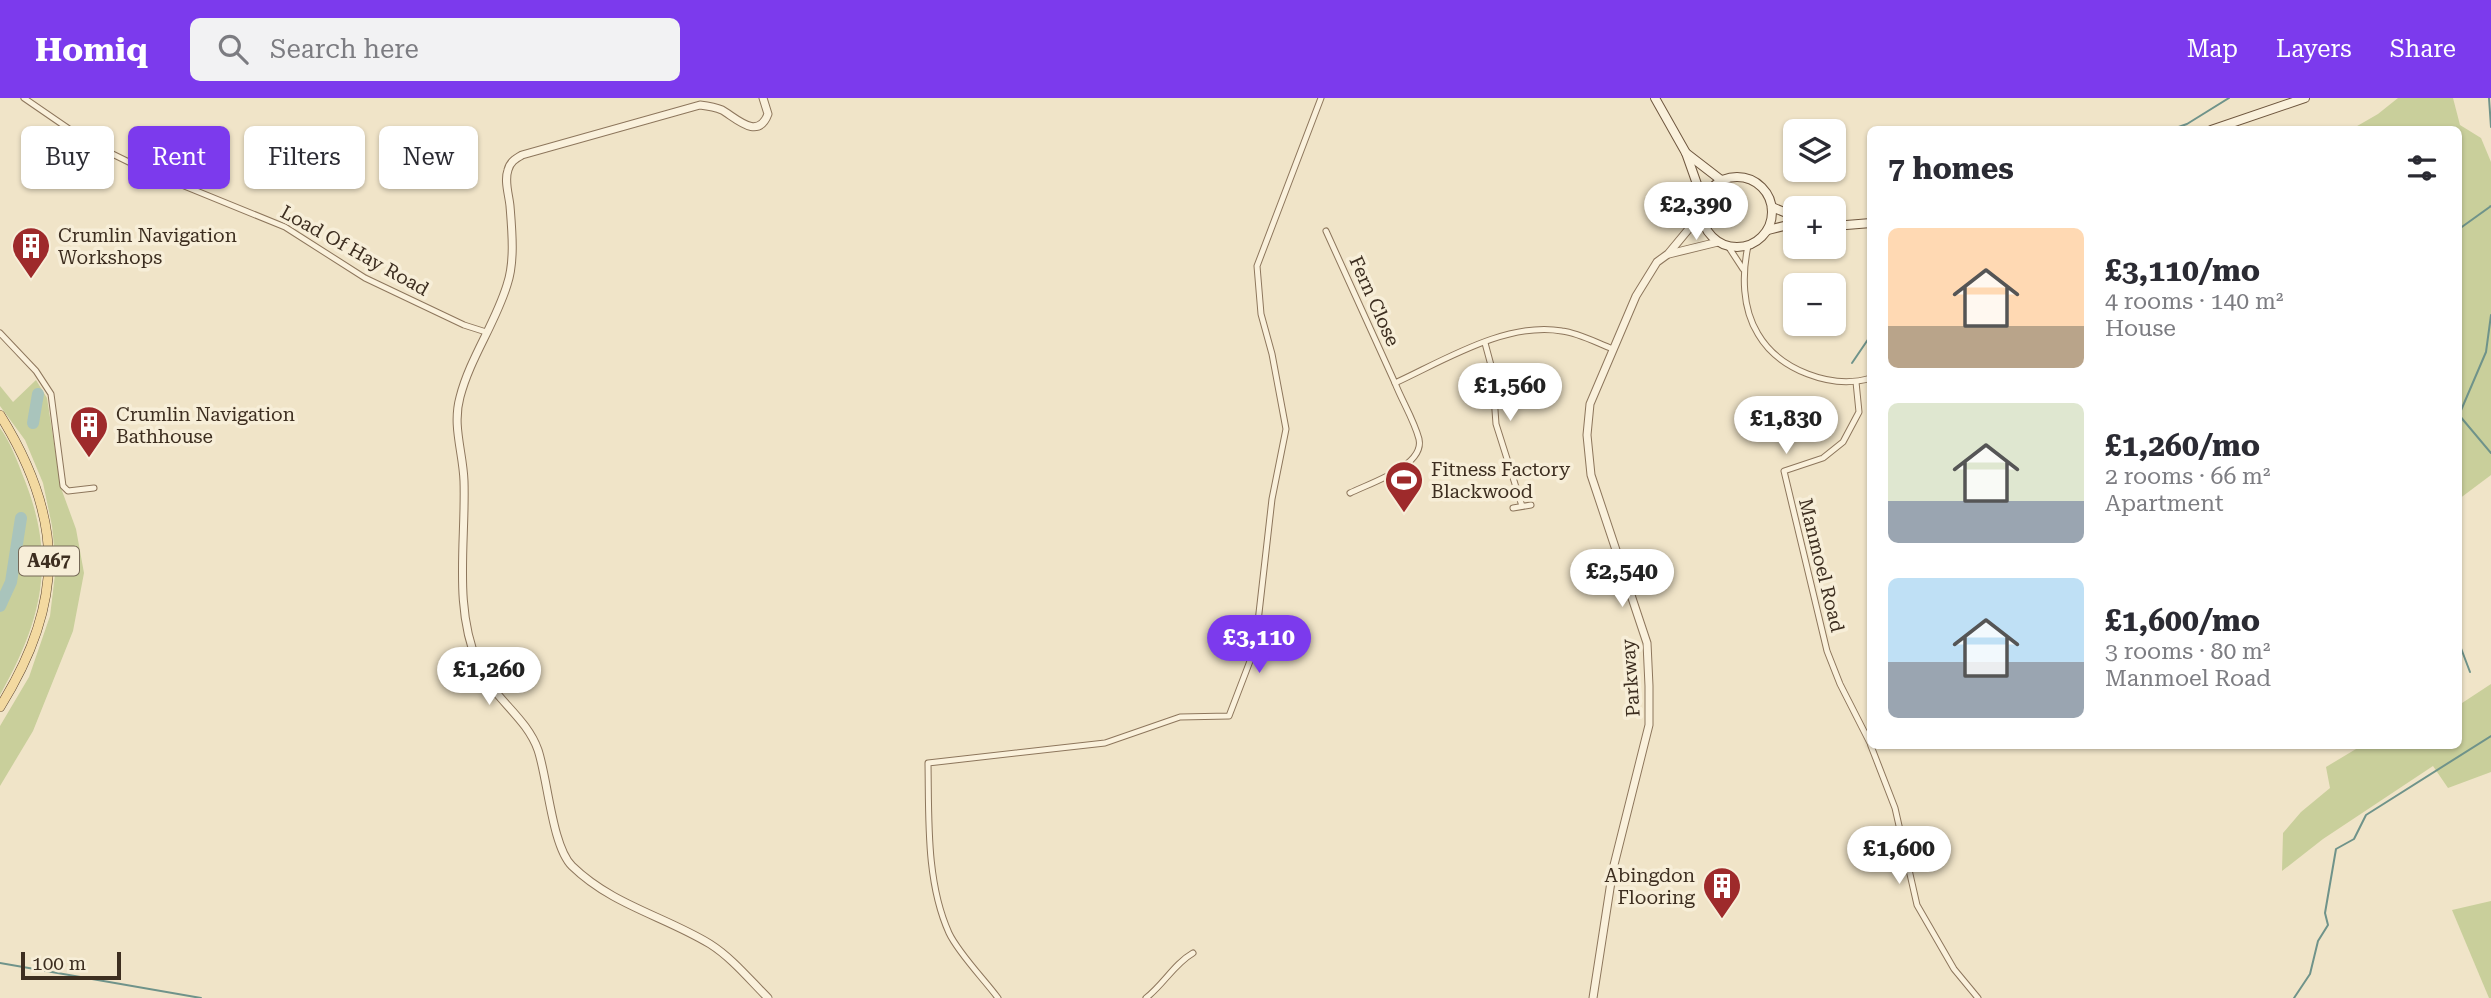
<!DOCTYPE html>
<meta charset="utf-8">
<style>
body{margin:0;font-family:"Roboto Serif",serif;background:#f2f2f3;color:#2b2b33;height:100vh;display:flex;flex-direction:column;font-size:26px;white-space:nowrap}
*{box-sizing:border-box;margin:0}
p{font-size:23px;color:#7c7c81}
.icon{flex:none;width:38px;height:38px;fill:none;stroke:currentColor;stroke-width:2;stroke-linecap:round;stroke-linejoin:round}
.map{position:relative;flex:1;overflow:hidden}
.details{position:absolute;left:1867px;top:28px;width:595px;height:623px;display:flex;flex-direction:column;background:#fff;border-radius:10px;box-shadow:0 2px 5px #0004}
.details>*{flex:none}
.banner{position:absolute;left:21px;top:28px;width:665px;height:63px;display:flex;gap:14px}
.buttons{position:absolute;left:1783px;top:21px;display:grid;gap:14px}
.buttons a{display:grid;place-items:center;width:63px;height:63px;border-radius:10px;background:#fff;box-shadow:0 2px 5px #0004;font-size:35px}
.scale{position:absolute;left:21px;bottom:18px;width:100px;box-sizing:border-box;padding-left:7px;border:4px solid #3d2e20;border-top:0;font-size:19px;line-height:24px;white-space:nowrap;color:#3d2e20;-webkit-text-stroke:5px #f7eed8;paint-order:stroke}
.price{position:absolute;translate:-50% -60px;padding:0 16px;border-radius:24px;background:#fff;color:#222;font-size:23px;line-height:46px;filter:drop-shadow(0 2px 4px #0008)}
.price::after{content:'';position:absolute;left:50%;top:42px;width:21px;height:16px;margin-left:-10px;background:inherit;clip-path:polygon(0 0,100% 0,50% 100%)}
.price.on{background:#7c3aed;color:#fff}
ul{padding:0;list-style:none}
li{display:flex;align-items:center;gap:21px;height:175px;padding:0 21px}
li span{display:grid;place-items:center;flex:none;width:196px;height:140px;border-radius:10px;color:#555}
li>.icon{margin-inline-start:auto}
span .icon{width:84px;height:84px;fill:#fffc;stroke-width:1}
li b{font-size:30px}
h2{display:flex;justify-content:space-between;align-items:center;height:84px;padding:0 21px;font-size:30px}
.pill{padding:0 24px;border-radius:10px;background:#fff;box-shadow:0 2px 5px #0004;font-size:24px;line-height:63px}
.pill.on{background:#7c3aed;color:#fff}
header{display:flex;align-items:center;gap:42px;box-sizing:border-box;height:98px;padding:0 35px;background:#7c3aed;color:#fff}
header strong{font-size:33px}
nav{display:flex;gap:38px;margin-inline-start:auto;font-size:24px}
.search{width:490px;height:63px;background:#f2f2f3;display:flex;align-items:center;gap:18px;box-sizing:border-box;padding:0 24px;border-radius:10px;color:#7c7c81;font-size:26px}
.map>svg:first-child{display:block}
</style>
<header>
<strong>Homiq</strong>
<div class="search"><svg class="icon" aria-label="search" viewBox="0 0 24 24"><circle cx="10" cy="10" r="6"/><path d="M15 15l6 6"/></svg>Search here</div>
<nav><a>Map</a><a>Layers</a><a>Share</a></nav>
</header>
<div class="map">
<svg width="2491" height="900" viewBox="0 0 2491 900">
<rect width="100%" height="100%" fill="#f0e4c8"/>
<g fill="#c9cf9b">
<path d="M2398,0H2453L2460,27L2481,40L2491,64V377L2459,401V32L2352,31L2378,16Z"/>
<path d="M36,282L47,300L61,390L76,431L84,475L73,533L33,633L0,688V628L29,579L50,518L56,468L52,428L43,385L25,342L0,308V288L13,304Z"/>
<path d="M0,330C11,345 18,365 25,383C57,464 41,524 0,597Z"/>
<path d="M2491,586V674L2448,690L2433,668L2323,741L2282,773L2283,735L2301,714L2330,690L2326,669L2361,648H2459V607Z"/>
<path d="M2491,803V900H2489L2452,812Z"/>
</g>
<g fill="none" stroke-linecap="round" stroke-linejoin="round">
<g stroke="#6f938a" stroke-width="2">
<path d="M2489,0L2491,29"/>
<path d="M2170,32L2187,26L2229,0"/>
<path d="M2459,131L2491,108"/>
<path d="M2491,217L2486,254L2459,317L2491,355"/>
<path d="M1852,265L1871,237"/>
<path d="M2459,545L2470,574"/>
<path d="M0,865L201,900"/>
<path d="M2294,900L2310,876L2318,843L2328,827L2325,815L2336,751L2354,741L2366,717L2491,638"/>
</g>
<g stroke="#a9c4bc" stroke-width="12">
<path d="M33,325L38,296"/>
<path d="M0,508L11,484L21,420"/>
</g>
<defs>
<g id="minor">
<path d="M24,0L88,44L145,72L285,129L365,180L464,227L486,234"/>
<path d="M1326,133L1395,285C1443,263 1507,223 1562,233C1579,235 1597,245 1613,251"/>
<path d="M1728,148L1743,171"/>
<path d="M1748,148C1742,176 1742,210 1758,236C1779,272 1832,292 1871,280"/>
<path d="M0,235L36,273L51,296L63,388L68,393L94,390"/>
<path d="M1485,245L1492,271L1496,326L1522,408"/>
<path d="M1856,284L1859,314L1843,344L1823,360L1784,373L1827,553L1840,586L1871,647"/>
<path d="M1350,395C1370,385 1425,368 1419,341C1414,322 1402,303 1395,285"/>
<path d="M1513,410L1531,407"/>
<path d="M1871,648L1895,710L1917,807L1954,871L1978,900"/>
<path d="M998,900C984,881 959,856 949,835C926,784 929,721 928,665L1105,645L1180,619L1229,618L1255,550L1272,401L1286,331L1272,256L1261,216L1257,168L1321,0"/>
<path d="M1146,900C1164,886 1174,866 1193,855"/>
</g>
<g id="tertiary">
<path d="M763,0L768,16C758,43 736,20 722,12C715,9 708,8 700,7L522,57C515,61 510,64 508,72C504,83 509,97 510,108C512,133 515,164 507,187C495,226 470,260 460,299C452,328 463,354 464,383C466,443 453,509 478,566C492,600 526,618 538,652C548,682 552,748 572,768C612,807 664,818 710,846C732,860 749,881 768,900"/>
<path d="M1669,156L1718,144"/>
<path d="M1593,900L1613,771L1649,627V588L1647,545L1591,377L1587,337L1590,306L1636,198L1657,164L1668,156L1702,115"/>
</g>
<g id="secondary">
<path d="M1655,0L1686,55L1703,103"/>
<path d="M2211,32L2305,0"/>
<path d="M1686,55L1721,82"/>
<circle cx="1737" cy="114" r="35"/>
<path d="M1772,109L1796,119"/>
<path d="M1834,128L1871,125"/>
<path d="M1768,132L1796,125"/>
</g>
<path id="primary" d="M0,317C65,421 65,505 0,609"/>
</defs>
<use href="#minor" stroke="#8d765c" stroke-width="7"/>
<use href="#tertiary" stroke="#8d765c" stroke-width="9"/>
<use href="#secondary" stroke="#6f573f" stroke-width="10"/>
<use href="#primary" stroke="#5b4430" stroke-width="10"/>
<use href="#minor" stroke="#faf1dc" stroke-width="5"/>
<use href="#tertiary" stroke="#faf1dc" stroke-width="7"/>
<use href="#secondary" stroke="#faf1dc" stroke-width="8"/>
<use href="#primary" stroke="#f3d9a0" stroke-width="9"/>
</g>
<defs>
<symbol id="building-pin" viewBox="-11 -11 22 30"><path d="M0 17L-7.5 6A9.5 9.5 0 1 1 7.5 6Z" fill="#9e2a2b" stroke="#f7eed8"/><path d="M-4-6H4V6H1V3H-1V6H-4ZM-2.5-4.3h1.7v1.8h-1.7ZM.8-4.3h1.7v1.8H.8ZM-2.5-1h1.7V.8h-1.7ZM.8-1h1.7V.8H.8Z" fill="#fff"/></symbol>
<symbol id="stadium-pin" viewBox="-11 -11 22 30"><path d="M0 17L-7.5 6A9.5 9.5 0 1 1 7.5 6Z" fill="#9e2a2b" stroke="#f7eed8"/><path d="M0-5a6.5 5 0 1 0 0 10a6.5 5 0 1 0 0-10ZM-3.5-1.8h7v3.6h-7Z" fill="#fff"/></symbol>
</defs>
<g fill-rule="evenodd">
<use href="#building-pin" x="9" y="126" width="44" height="60"/>
<use href="#building-pin" x="67" y="305" width="44" height="60"/>
<use href="#stadium-pin" x="1382" y="360" width="44" height="60"/>
<use href="#building-pin" x="1700" y="766" width="44" height="60"/>
</g>
<g text-anchor="middle" stroke-width="7" stroke-linejoin="round" paint-order="stroke">
<rect fill="#f7eed8" stroke="#756857" stroke-width="2" x="19" y="448.5" width="60" height="29" rx="5"/>
<g font-size="18" font-weight="bold" fill="#3d2e20">
<text x="49" y="469">A467</text>
</g>
<g font-size="19" fill="#3d2e20" stroke="#f7eed8" text-anchor="start">
<text x="58" y="144">Crumlin Navigation<tspan x="58" dy="22">Workshops</tspan></text>
<text x="116" y="323">Crumlin Navigation<tspan x="116" dy="22">Bathhouse</tspan></text>
<text x="1431" y="378">Fitness Factory<tspan x="1431" dy="22">Blackwood</tspan></text>
<text x="1695" y="784" text-anchor="end">Abingdon<tspan x="1695" dy="22">Flooring</tspan></text>
</g>
<g font-size="19" fill="#3d2e20" stroke="#f7eed8">
<text transform="translate(355 152) rotate(29)" y="7">Load Of Hay Road</text>
<text transform="translate(1375 203) rotate(66)" y="7">Fern Close</text>
<text transform="translate(1822 467) rotate(76)" y="7">Manmoel Road</text>
<text transform="translate(1630 580) rotate(-94)" y="7">Parkway</text>
</g>
</g>
</svg>
<div class="buttons">
<a><svg class="icon" aria-label="layers" viewBox="0 0 24 24"><path d="M12 4l9 5-9 5-9-5zM3 14l9 5 9-5"/></svg></a>
<a>+</a>
<a>−</a>
</div>
<div class="scale">100 m</div>
<b class="price" style="left:1696px;top:144px">£2,390</b>
<b class="price" style="left:1510px;top:325px">£1,560</b>
<b class="price" style="left:1786px;top:358px">£1,830</b>
<b class="price" style="left:1622px;top:511px">£2,540</b>
<b class="price on" style="left:1259px;top:577px">£3,110</b>
<b class="price" style="left:489px;top:609px">£1,260</b>
<b class="price" style="left:1899px;top:788px">£1,600</b>
<div class="banner">
<a class="pill">Buy</a>
<a class="pill on">Rent</a>
<a class="pill">Filters</a>
<a class="pill">New</a>
</div>
<section class="details">
<h2>7 homes<svg class="icon" aria-label="filters" viewBox="0 0 24 24"><path d="M4 7h16M4 17h16"/><circle cx="9" cy="7" r="2"/><circle cx="15" cy="17" r="2"/></svg></h2>
<ul>
<li><span style="background:linear-gradient(#ffd9b3 70%,#b9a48a 0)"><svg class="icon" aria-label="home" viewBox="0 0 24 24"><path d="M3 11l9-7 9 7M6 9v11h12V9"/></svg></span><div><b>£3,110/mo</b><p>4 rooms · 140 m²</p><p>House</p></div></li>
<li><span style="background:linear-gradient(#dfe7d0 70%,#9aa5b1 0)"><svg class="icon" aria-label="home" viewBox="0 0 24 24"><path d="M3 11l9-7 9 7M6 9v11h12V9"/></svg></span><div><b>£1,260/mo</b><p>2 rooms · 66 m²</p><p>Apartment</p></div></li>
<li><span style="background:linear-gradient(#bfe0f5 60%,#9aa5b1 0)"><svg class="icon" aria-label="home" viewBox="0 0 24 24"><path d="M3 11l9-7 9 7M6 9v11h12V9"/></svg></span><div><b>£1,600/mo</b><p>3 rooms · 80 m²</p><p>Manmoel Road</p></div></li>
</ul>
</section>
</div>
